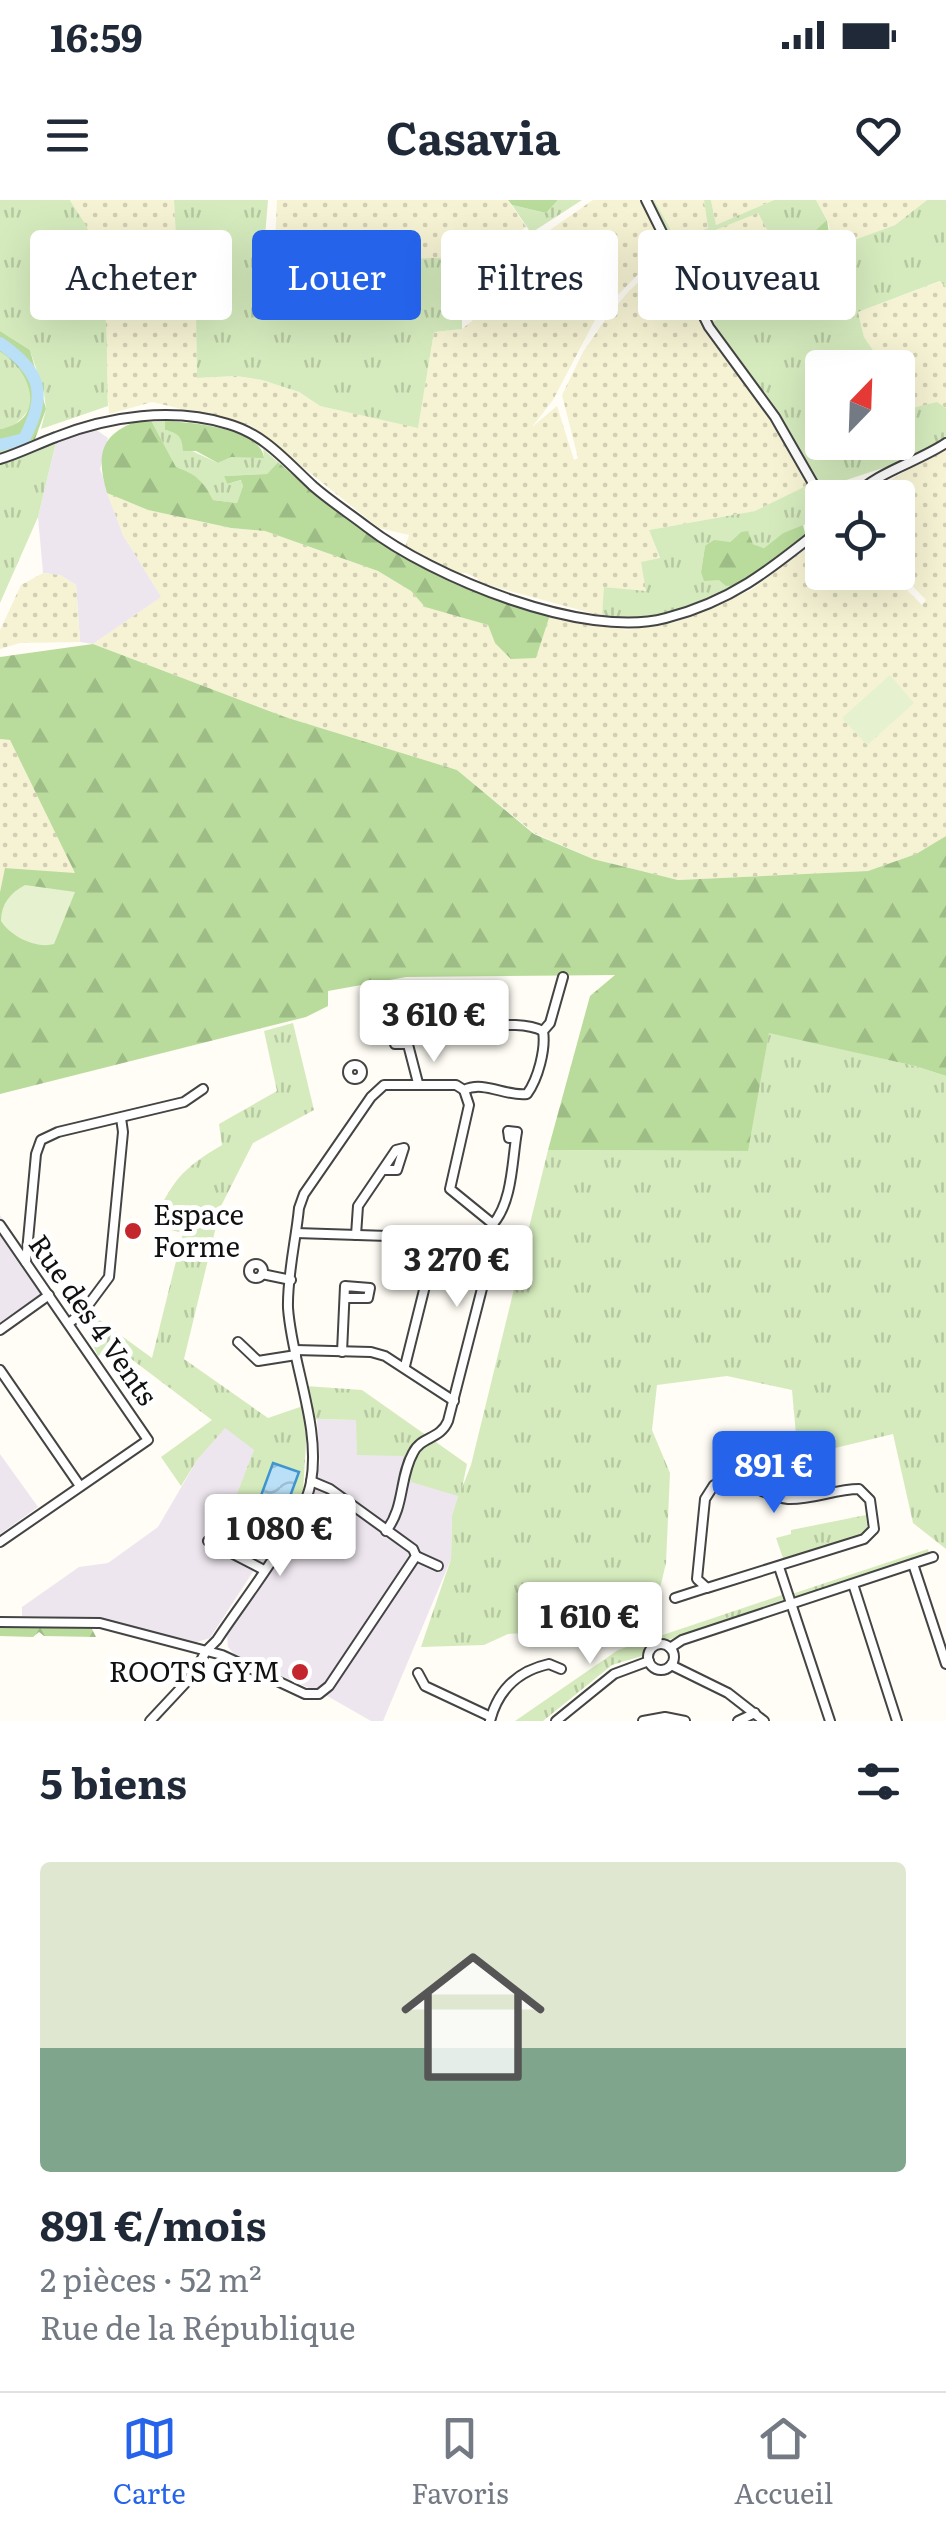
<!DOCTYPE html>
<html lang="fr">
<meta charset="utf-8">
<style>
body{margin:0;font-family:Literata,serif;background:#f2f2f3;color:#1f2937;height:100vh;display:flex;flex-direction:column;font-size:38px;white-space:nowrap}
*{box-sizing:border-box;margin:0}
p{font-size:32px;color:#747a83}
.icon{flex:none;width:55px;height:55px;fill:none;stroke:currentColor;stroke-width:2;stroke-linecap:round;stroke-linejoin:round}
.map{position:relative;height:1521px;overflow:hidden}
.details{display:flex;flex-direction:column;background:#fff;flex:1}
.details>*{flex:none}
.guide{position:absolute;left:30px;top:30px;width:888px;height:90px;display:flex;gap:20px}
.needle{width:65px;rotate:23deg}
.tools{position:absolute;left:805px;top:150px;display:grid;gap:20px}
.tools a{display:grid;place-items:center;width:110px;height:110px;border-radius:10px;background:#fff;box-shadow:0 10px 40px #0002;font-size:50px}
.price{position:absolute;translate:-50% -85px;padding:0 22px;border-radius:10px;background:#fff;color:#222;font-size:32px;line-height:65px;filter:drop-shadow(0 2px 5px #0008)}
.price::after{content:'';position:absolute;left:50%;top:60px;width:30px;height:22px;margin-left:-15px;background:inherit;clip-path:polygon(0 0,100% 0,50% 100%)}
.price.current{background:#2563eb;color:#fff}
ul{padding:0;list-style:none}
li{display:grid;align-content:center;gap:20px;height:530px;padding:0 40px}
li span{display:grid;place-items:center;height:310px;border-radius:10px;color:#555}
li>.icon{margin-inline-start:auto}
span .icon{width:180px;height:180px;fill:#fffc;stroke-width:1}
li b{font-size:42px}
h2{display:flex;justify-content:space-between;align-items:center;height:120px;padding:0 40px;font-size:42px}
.pill{padding:0 35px;border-radius:10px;background:#fff;box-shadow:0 10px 40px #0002;font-size:35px;line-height:90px}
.pill.current{background:#2563eb;color:#fff}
.status{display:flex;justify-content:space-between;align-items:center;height:70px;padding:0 50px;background:#fff;direction:ltr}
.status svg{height:28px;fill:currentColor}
header{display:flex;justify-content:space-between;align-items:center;height:130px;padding:0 40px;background:#fff;font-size:45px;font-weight:700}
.tab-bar{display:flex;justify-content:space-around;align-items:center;height:140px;border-top:2px solid #e0e1e3;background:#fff;font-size:28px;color:#747a83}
.tab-bar a{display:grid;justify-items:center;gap:5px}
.tab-bar .current{color:#2563eb}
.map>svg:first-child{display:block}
</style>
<div class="status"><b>16:59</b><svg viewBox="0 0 49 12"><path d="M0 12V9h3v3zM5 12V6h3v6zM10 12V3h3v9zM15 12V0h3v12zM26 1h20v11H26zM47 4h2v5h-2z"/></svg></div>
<header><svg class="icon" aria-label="menu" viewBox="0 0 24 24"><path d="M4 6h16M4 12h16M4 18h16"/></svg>Casavia<svg class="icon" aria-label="heart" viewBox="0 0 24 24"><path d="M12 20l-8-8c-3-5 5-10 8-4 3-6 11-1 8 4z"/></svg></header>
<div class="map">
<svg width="946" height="1521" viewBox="0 0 946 1521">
<defs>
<pattern id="farmland-dots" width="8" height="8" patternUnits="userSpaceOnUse" patternTransform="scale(2.5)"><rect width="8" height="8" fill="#f6f3d4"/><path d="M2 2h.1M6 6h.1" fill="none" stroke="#d2cfb5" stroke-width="1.8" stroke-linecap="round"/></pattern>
<pattern id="grass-tufts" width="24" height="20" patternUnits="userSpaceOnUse" patternTransform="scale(2.5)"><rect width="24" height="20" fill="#d5ebbd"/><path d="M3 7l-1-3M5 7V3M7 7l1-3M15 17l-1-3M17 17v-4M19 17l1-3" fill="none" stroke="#b6c8a1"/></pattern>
<pattern id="forest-firs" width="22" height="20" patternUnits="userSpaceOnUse" patternTransform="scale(2.5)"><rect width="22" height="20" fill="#b9dc9c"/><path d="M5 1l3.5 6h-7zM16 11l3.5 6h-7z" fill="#9ebc85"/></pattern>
<pattern id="water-waves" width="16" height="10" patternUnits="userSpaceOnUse" patternTransform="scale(2.5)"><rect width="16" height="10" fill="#b9e0f7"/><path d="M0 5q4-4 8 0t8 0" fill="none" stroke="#9ebfd3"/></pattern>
</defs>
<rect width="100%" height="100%" fill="#fffdf5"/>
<g fill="#eee6ef">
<path d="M95,229L108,238L100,269L123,335L162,397L93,444L80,442L76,385L60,375L43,373L38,317L56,242Z"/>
<path d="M0,1015L55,1097L0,1135Z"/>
<path d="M317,1219L357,1220L458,1296L452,1315L451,1359L383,1521H371L329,1497L235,1455L228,1447L227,1436L312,1301L320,1262Z"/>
<path d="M225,1227L255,1250L236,1296L289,1316L210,1438L194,1443L99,1418L22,1416V1407L79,1367L108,1363L158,1327L197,1260Z"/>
<path d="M0,1254L38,1307L0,1334Z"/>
</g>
<g fill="url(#farmland-dots)">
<path d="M70,0H174L179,98L196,116L197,178L236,176L262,180L299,192L320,206L418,227L434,132L462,129L472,121L471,63L547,32L593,0H643L665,47L597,116L553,200L532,227L557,206L574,260L578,258L562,195L583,152L605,120L628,92L669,54L728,163L773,220L810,284L756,311L649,330L660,359L646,392L605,387L602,416L480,383L477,378L466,373L454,374L405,347L409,335L379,328L250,225L152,202L109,214L97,57L89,32Z"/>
<path d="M277,0H508L526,27L521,31L522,36L462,57L402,59L340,55V49L275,44Z"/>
<path d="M654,0H704L708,28L675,39Z"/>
<path d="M711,0H774L716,25Z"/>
<path d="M816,0H927L895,25L854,40L838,41L832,38L827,19Z"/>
<path d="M758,12L799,86L712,122L673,47Z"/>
<path d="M941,81L946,87V208L937,203L916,207L898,215V168H843L877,156L864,137L858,112Z"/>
<path d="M946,247V636L916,654L868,671L678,680L593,659L534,633L457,570L285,517L93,444L161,397L123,335L107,293L148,310L231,328L265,331L378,371L411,391L425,407L488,425L495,443L536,458L550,415L627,430L676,422L751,390L822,337V372L890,373L922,405L926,400L898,371V298L862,297Z"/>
<path d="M43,373L60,375L76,385L80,442L20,443L0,449V430L21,385Z"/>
<path d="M0,539L10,540L76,674L6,668L0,692Z"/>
</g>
<g fill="url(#grass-tufts)">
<path d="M0,0H70C76,11 85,22 90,34C110,86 106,151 108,206L41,229L46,209L44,193L30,150L0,131Z"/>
<path d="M174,0H268L261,86L337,96L340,55L402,59L462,57V129L434,132L418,228L320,206L299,192L262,180L236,176L197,178L196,116L179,98Z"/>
<path d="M558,0H582L531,33L512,5L546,13Z"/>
<path d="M649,0H654L676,39L708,28L704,0H711L716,25L774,0H816L827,20L802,51L799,68H833L829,46L832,38L854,40L895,25L927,0H946V87L940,81L858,112L864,137L877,156L843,167L822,168V242H898V215L916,207L937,202L946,208V240L925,254L819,289L789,233L732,156L712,122L798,85L758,13L673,47Z"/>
<path d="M0,152C17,161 38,185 30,207C27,214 18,221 13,227L0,229Z"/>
<path d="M165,221V230L177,232L190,250L218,263L230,257H264L263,249L278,262L267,274L224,276L227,284L242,280L243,286L237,303L213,300C204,283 195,273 176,267L152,222Z"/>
<path d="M35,239L37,249L56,242L38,317L0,403V252Z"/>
<path d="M810,284L822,307V318L783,333L764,348L753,344L741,332L730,342L705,346L701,372L742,385C689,408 660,422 602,416L604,387L646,391L641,362L660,358L649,330L755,311Z"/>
<path d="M293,823L314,910L253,943L221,1006L184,1159L268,1218L300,1207L306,1186L362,1190L467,1264L462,1288L471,1265L548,950L747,951L769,832L915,866L946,876V1349L913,1323L893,1234L798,1257L792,1190L727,1176L657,1185L652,1230L670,1273L666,1363L650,1430L634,1439L631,1418L597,1416L565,1430L508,1434L484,1445L421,1447L451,1359L452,1315L458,1296L411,1282L403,1256L357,1255L356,1220L317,1219L307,1226L303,1292L289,1316L236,1296L254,1250L225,1228L197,1260L181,1286L161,1257L212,1220L114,1146L98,1156C92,1142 83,1130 93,1115L152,1158L183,1033L151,1025C174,981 178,971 222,945L219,924L277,891L264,831Z"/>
<path d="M866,1315L868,1335L784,1361L776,1338L791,1334V1330Z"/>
<path d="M928,1349L929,1353L797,1399L792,1394Z"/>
<path d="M782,1395L783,1400L668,1440C655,1440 648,1443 642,1456L612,1465L543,1521H515L618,1450Z"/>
</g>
<g fill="url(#forest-firs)">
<path d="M508,0H558L546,13L512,5Z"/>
<path d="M827,20L834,68L803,76C798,63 803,53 796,40L813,33Z"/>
<path d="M0,131L30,150L46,209L35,239L0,252V229C48,221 32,170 0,152Z"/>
<path d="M165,221C189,222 261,228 264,258L231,257L218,263L196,251H183C182,237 179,233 165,230Z"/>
<path d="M135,222H152L176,267C195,273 204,282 213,300L237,303L243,286L241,280L227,284L224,276L267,274L278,262C325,304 377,345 434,374C470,393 511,403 550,415L536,458L511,459L495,443L488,425L425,407L411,391L378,371L265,331L231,328L148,310L107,293C97,258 98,236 135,222Z"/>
<path d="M803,325L806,337L742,385L726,386L719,380L704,381L701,372L705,346L714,340L730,342L741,332L748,331L753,344L764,348L783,333Z"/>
<path d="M93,444L285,517L457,570L534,634L593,659L678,680L868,671L916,654L946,636V876L915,866L769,833L748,951L548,950L590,796L615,775L406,777L328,791V806L306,817L0,894V692L5,668L75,673L10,540L0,539V457Z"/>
<path d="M21,1425L92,1429L96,1437L44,1436L39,1432L33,1437L0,1436V1427Z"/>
</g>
<g fill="#e6f2cf">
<path d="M890,475L914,503L867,545L842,518Z"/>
<path d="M25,685L75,692L54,744C37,749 11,737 1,721C1,704 10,693 25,685Z"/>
</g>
<path fill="url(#water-waves)" stroke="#3f96cf" stroke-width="2.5" d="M273,1263L299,1272L285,1310L259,1301Z"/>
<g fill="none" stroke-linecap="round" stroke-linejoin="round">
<path stroke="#b9e0f7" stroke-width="12" d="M0,143C41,172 48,193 24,239L0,245"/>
<defs>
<g id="minor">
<path d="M646,0L709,127L775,217L822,299"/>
<path d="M0,259C20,253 37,244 56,237C109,216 173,207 228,224C264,234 286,261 313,286C330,301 349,313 367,327C432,377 585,440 666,418C732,401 771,369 822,328"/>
<path d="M852,298C878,271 916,263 946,243"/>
<path d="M482,827V839L470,838L471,827C493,826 524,821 543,831"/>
<path d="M407,844H395L393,834L405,833L418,883"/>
<circle cx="355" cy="872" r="7"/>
<path d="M493,1024C513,1001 512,959 517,932L508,931L509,938H516"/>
<path d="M0,1025L148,1240L0,1342"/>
<path d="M296,1033L419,1037L430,1043L433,1054L405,1166"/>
<path d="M356,1035L358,1006L396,950L404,948L397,970H384"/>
<path d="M26,1062L36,954L41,940L58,932L184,902L203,889"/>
<circle cx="256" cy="1071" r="7"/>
<path d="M262,1074L291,1080"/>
<path d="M69,1123L83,1112L109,1077L123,932L121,918"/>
<path d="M0,1130L49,1095"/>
<path d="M238,1142L258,1161L296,1155"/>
<path d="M295,1150L371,1152L385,1156L454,1201"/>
<path d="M342,1152L345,1086L370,1088L368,1098H345"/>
<path d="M0,1170L80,1286"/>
<path d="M727,1280C749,1280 765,1297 788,1299C812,1300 835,1289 859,1289L870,1300L874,1329L864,1339L707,1388L697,1379L705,1299L714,1285Z"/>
<path d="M386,1331C405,1307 399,1278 413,1253C421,1236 440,1240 448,1221L496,1034L493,1024L450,989L469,905L464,890"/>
<path d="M208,1341L264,1370"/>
<path d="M416,1356L438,1366"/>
<path d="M913,1364L946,1464"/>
<path d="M779,1367L830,1521"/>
<path d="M853,1384L897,1521"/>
<path d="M675,1398L706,1388"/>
<path d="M0,1422L100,1423L222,1455L305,1494H319L329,1486L416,1356L413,1349L330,1289L311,1281"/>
<circle cx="661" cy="1457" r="13"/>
<path d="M670,1448L682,1440L933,1357"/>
<path d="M671,1465L728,1493L764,1521"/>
<path d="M418,1473L425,1486L491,1517"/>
<path d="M150,1521L193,1475L206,1451L217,1440C243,1400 303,1326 311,1282C321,1226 292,1165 288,1108C287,1076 296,1040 299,1008L304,994L371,897L384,885H456L464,890C484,880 506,897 527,894C538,879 546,849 543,831L550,823L563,777"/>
<path d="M490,1521C498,1490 517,1471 549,1464L561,1469"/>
<path d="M556,1521L614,1474L649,1461"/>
<path d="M643,1521L665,1517L685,1521"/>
<path d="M738,1521L755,1513"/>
</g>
</defs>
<use href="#minor" stroke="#444" stroke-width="12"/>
<use href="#minor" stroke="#fff" stroke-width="8"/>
</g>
<g fill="#c4262e" stroke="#fff" stroke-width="4">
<circle cx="133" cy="1031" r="10"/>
<circle cx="300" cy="1472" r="10"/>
</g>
<g text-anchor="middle" stroke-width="10" stroke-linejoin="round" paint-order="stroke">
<g font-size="28" fill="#111" stroke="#fff" text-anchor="start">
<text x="153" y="1025">Espace<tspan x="153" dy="32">Forme</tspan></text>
<text x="280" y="1482" text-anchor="end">ROOTS GYM</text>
</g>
<g font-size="28" fill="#111" stroke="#fff">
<text transform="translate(93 1120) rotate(55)" y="10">Rue des 4 Vents</text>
</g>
</g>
</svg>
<div class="tools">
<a><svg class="needle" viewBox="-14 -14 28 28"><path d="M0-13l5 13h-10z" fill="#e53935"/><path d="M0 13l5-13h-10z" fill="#747a83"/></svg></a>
<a><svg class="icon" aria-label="locate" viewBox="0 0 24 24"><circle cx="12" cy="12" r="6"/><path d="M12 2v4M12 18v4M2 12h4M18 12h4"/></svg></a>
</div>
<b class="price" style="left:434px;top:865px">3 610 €</b>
<b class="price" style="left:457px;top:1110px">3 270 €</b>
<b class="price current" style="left:774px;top:1316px">891 €</b>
<b class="price" style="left:280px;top:1379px">1 080 €</b>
<b class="price" style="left:590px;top:1467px">1 610 €</b>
<div class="guide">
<a class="pill">Acheter</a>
<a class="pill current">Louer</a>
<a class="pill">Filtres</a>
<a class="pill">Nouveau</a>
</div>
</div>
<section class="details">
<h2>5 biens<svg class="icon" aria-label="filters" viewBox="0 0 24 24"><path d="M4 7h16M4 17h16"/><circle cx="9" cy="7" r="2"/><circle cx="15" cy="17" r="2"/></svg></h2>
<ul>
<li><span style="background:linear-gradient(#dfe7d0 60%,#7fa58c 0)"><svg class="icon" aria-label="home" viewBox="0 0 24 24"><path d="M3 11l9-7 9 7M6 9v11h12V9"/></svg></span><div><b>891 €/mois</b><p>2 pièces · 52 m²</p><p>Rue de la République</p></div></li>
</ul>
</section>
<nav class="tab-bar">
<a class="current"><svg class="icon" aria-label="map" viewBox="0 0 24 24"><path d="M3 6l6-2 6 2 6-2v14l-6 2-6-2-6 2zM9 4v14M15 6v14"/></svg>Carte</a>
<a><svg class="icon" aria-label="saved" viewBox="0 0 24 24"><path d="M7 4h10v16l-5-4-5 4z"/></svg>Favoris</a>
<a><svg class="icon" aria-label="home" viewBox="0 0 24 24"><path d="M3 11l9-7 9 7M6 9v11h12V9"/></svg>Accueil</a>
</nav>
